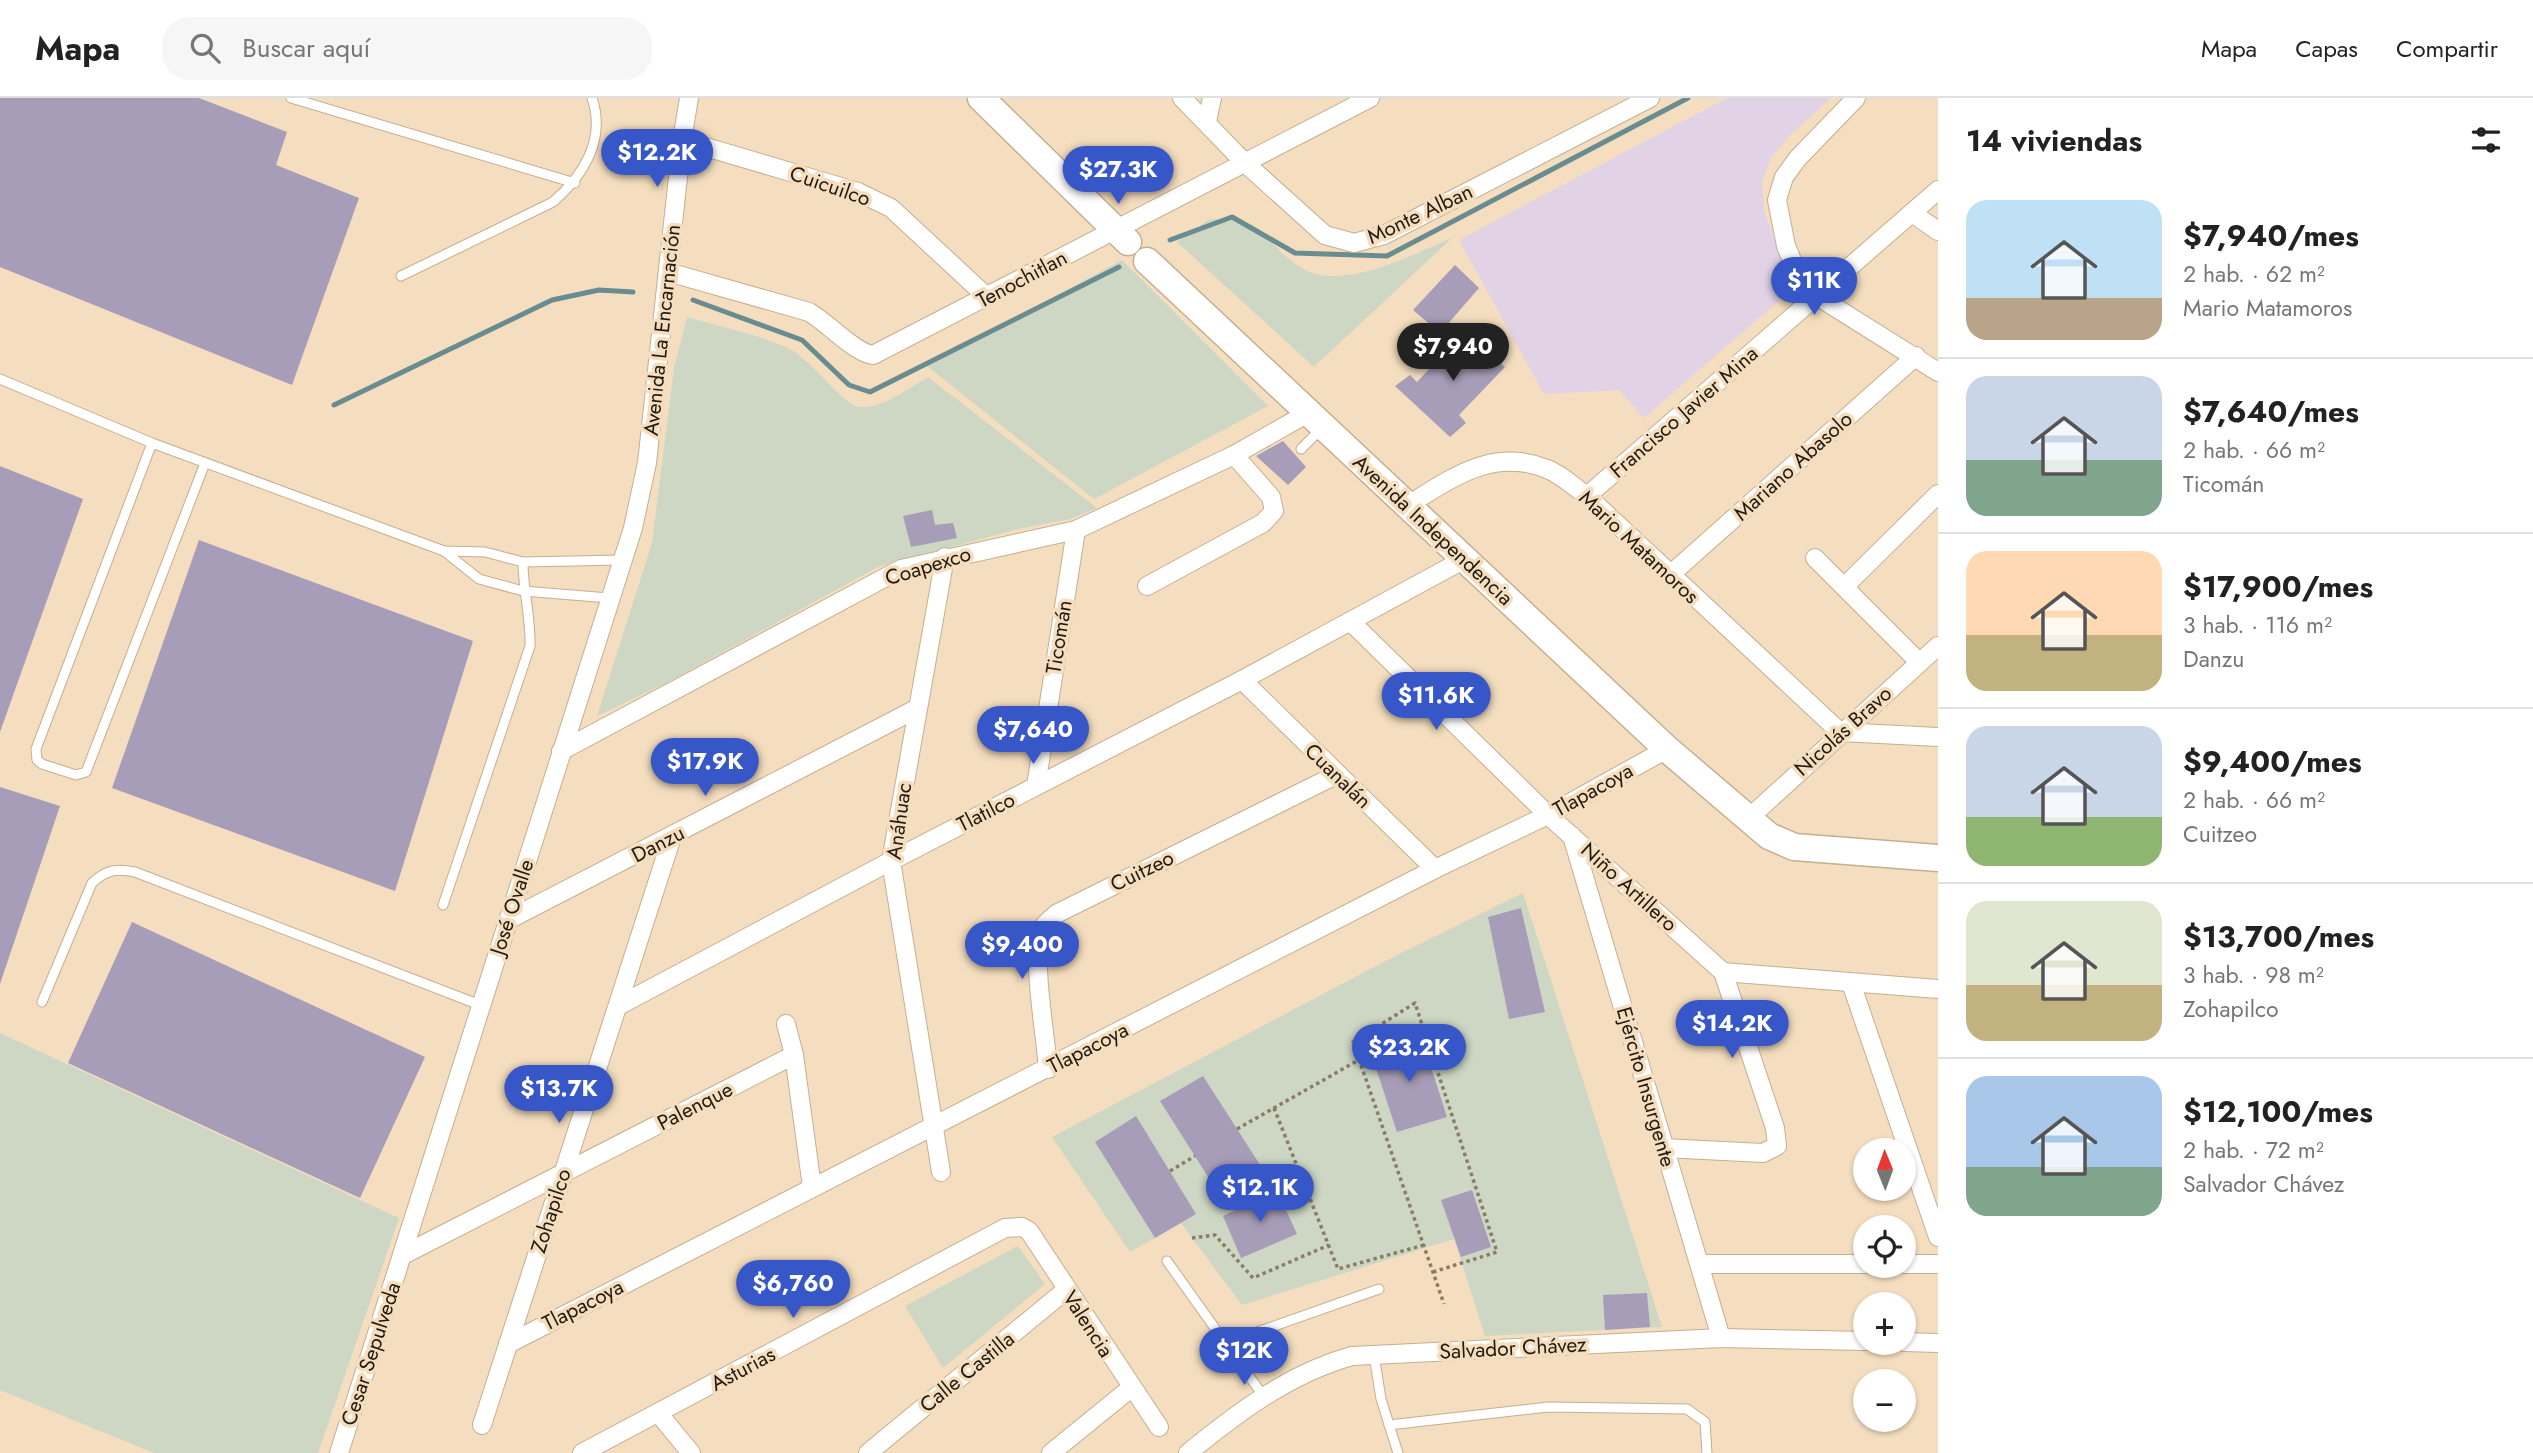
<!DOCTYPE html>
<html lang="es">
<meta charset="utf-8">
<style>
body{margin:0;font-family:Jost,sans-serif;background:#f6f6f6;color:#222;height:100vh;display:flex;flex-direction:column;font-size:26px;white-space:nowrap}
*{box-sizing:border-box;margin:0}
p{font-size:23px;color:#767676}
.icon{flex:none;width:38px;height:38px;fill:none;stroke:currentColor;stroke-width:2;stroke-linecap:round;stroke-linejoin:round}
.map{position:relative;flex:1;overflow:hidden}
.details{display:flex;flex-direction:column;background:#fff;width:595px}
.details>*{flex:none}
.needle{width:46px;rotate:359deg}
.buttons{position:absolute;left:1853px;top:1040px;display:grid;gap:14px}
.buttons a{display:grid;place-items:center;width:63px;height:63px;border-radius:50%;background:#fff;box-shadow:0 2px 5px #0004;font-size:35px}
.price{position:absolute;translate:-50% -60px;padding:0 16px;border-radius:24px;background:#3757c8;color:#fff;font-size:23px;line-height:46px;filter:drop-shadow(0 2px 4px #0008)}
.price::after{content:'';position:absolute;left:50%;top:42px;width:21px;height:16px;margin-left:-10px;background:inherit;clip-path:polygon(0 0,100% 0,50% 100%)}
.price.current{background:#222;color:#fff}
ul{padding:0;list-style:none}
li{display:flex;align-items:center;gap:21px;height:175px;padding:0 28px}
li+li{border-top:2px solid #e0e0e0}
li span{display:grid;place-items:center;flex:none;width:196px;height:140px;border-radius:21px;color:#555}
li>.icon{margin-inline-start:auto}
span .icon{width:84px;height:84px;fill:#fffc;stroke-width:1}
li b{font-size:30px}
h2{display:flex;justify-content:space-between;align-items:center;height:84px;padding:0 28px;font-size:30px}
header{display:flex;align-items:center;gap:42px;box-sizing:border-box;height:98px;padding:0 35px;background:#fff;border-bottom:2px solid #e0e0e0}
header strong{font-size:33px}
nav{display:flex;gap:38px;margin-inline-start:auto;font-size:24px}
.search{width:490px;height:63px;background:#f6f6f6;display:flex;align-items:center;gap:18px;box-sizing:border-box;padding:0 24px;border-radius:28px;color:#767676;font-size:26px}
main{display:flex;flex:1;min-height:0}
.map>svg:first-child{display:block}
</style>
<header>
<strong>Mapa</strong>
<div class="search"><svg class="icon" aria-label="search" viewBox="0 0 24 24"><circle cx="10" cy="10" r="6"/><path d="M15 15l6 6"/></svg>Buscar aquí</div>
<nav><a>Mapa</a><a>Capas</a><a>Compartir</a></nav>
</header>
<main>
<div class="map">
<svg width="1938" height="1355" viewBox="0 0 1938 1355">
<rect width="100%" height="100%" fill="#f4debf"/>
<path fill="#e1d2e5" d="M1727,0H1831L1789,38L1771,60L1762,84L1764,113L1792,191L1644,320L1619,292L1544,296L1459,142Z"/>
<g fill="#cdd7c4">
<path d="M1210,121C1275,120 1256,141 1300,169C1340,196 1413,156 1452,140L1314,269L1177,144Z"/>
<path d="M1122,162L1268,308L1094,401L927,268Z"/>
<path d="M687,219C720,229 759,236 790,251C811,262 842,306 859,309C881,312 910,289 928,279L1097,410L1070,421L1014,432L878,469L666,585L597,618L652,445L674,270Z"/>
<path d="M1523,795L1662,1229L1485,1238L1454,1141L1242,1207L1181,1125L1130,1154L1052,1039L1395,858Z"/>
<path d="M0,935L399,1120L318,1355H154L0,1292Z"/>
<path d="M1018,1148L1045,1186L943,1270L905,1208Z"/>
</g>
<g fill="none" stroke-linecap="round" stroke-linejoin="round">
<g stroke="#688c8f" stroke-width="5">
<path d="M1170,142L1232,119L1295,155L1387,158L1688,0"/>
<path d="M693,202L802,242L849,287L870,294L1119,169"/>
<path d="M334,307L552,202L599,192L633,194"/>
</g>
</g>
<g fill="#a79db8">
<path d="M0,0H199L287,34L276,67L359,100L292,287L0,169Z"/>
<path d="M1455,167L1479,190L1440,235L1413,212Z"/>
<path d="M1465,233L1505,269L1459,317L1466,325L1450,339L1395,288L1410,277L1417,284Z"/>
<path d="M1283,343L1306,369L1288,387L1256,358Z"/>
<path d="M0,368L83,401L0,634Z"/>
<path d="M932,412L935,427L953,425L957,440L911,449L903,418Z"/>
<path d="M199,442L473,543L395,793L112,690Z"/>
<path d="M0,689L60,708L0,886Z"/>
<path d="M1521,810L1545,914L1509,921L1488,819Z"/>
<path d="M132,824L425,959L360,1100L68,965Z"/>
<path d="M1421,938L1447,1019L1397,1034L1371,955Z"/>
<path d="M1203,978L1262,1070L1219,1096L1160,1003Z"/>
<path d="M1136,1018L1196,1116L1155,1140L1095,1044Z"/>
<path d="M1277,1092L1297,1136L1241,1160L1223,1118Z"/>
<path d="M1472,1092L1491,1149L1461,1159L1441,1102Z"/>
<path d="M1647,1195L1650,1229L1605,1232L1603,1197Z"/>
</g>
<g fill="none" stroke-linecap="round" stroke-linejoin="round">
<defs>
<g id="lane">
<path d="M291,0L575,85"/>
<path d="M401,178L553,104C584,77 606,41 592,0"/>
<path d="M0,281L152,345L444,453L479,481L523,493L609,500"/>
<path d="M152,345L36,651L37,662L42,666L76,677L86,674L205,365"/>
<path d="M1301,351L1322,330"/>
<path d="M444,453L485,454L523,464L622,462"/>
<path d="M443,807L530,548C531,520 523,493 523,464"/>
<path d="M42,904L92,785C106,772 116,770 135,774L480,907"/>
<path d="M1167,1163L1264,1299"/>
<path d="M1226,1245L1379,1191"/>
<path d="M1374,1257L1381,1301L1398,1355"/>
<path d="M1389,1327L1548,1309L1687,1311L1705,1324L1707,1355"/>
</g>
<g id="street">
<path d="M1182,0L1245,65L1325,137L1354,145L1384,137L1650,0"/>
<path d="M1856,0L1798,60L1784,79L1777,102L1786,148L1797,174L1817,198L1938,274"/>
<path d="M1207,24L1212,0"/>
<path d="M682,42L858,94L891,110L987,199"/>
<path d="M1912,115L1938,133"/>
<path d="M668,174L809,214C828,225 855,255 873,257L1370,0"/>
<path d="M1587,398L1938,92"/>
<path d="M1408,407C1452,380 1493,349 1547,371C1561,376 1574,389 1587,398L1840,634L1938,639"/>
<path d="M1815,460L1919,564"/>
<path d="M1670,477L1916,258"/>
<path d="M1147,488L1263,425L1274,413L1271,399L1234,357"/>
<path d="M1845,488L1938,396"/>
<path d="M1351,524L1548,717L1723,874L1938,891"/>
<path d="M1242,582L1435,771"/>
<path d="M561,653L901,471L1076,432L1234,357L1308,315"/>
<path d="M1036,688L1076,432"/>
<path d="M1749,720L1938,548"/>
<path d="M1572,738L1721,1240"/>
<path d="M508,822L918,610"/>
<path d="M1851,885L1938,1139"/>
<path d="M620,907L891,763L1242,582L1463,462"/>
<path d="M786,926L794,957L812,1089"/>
<path d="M1048,971C1045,933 1034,874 1039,838C1041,828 1049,823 1056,816L1336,677"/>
<path d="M1663,1050L1763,1055L1777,1048L1775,1030L1723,874"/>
<path d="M941,1074L891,763L945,459"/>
<path d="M403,1157L794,957"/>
<path d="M1700,1166H1866"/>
<path d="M1904,1166H1938"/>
<path d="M1904,1244L1938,1245"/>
<path d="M508,1246L1435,771L1548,717L1667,651"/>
<path d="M659,1316L691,1355"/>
<path d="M482,1327L672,739"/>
<path d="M339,1355L633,430L647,365L682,42L689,0"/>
<path d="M582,1355L1005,1130L1022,1129L1029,1133L1159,1329"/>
<path d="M868,1355L1066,1192"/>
<path d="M1051,1355L1131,1290"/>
<path d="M1188,1355C1237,1315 1290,1275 1352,1258L1721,1240L1866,1243"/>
</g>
<g id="secondary">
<path d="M981,0L1128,144"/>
<path d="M1147,163L1667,651L1769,738L1794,749L1938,760"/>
</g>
</defs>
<use href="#lane" stroke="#c4af91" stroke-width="11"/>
<use href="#street" stroke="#c4af91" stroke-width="20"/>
<use href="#secondary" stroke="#c4af91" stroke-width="29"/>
<g stroke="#8b7c67" stroke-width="3.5" stroke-dasharray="3.5 3.5" stroke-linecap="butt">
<path d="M1274,1010L1338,1171L1424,1147"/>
<path d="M1237,1031L1371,955"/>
<path d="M1170,1073L1195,1058"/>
<path d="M1192,1140L1215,1137L1253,1180L1329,1147"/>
<path d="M1433,1174L1497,1154L1415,905L1353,944L1444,1206"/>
</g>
<use href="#lane" stroke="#fff" stroke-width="9"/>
<use href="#street" stroke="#fff" stroke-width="18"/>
<use href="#secondary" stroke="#fff" stroke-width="26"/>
</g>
<g text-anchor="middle" stroke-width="7" stroke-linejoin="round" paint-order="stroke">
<g font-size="21" fill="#231b10" stroke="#f4debf">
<text transform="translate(830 88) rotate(19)" y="7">Cuicuilco</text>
<text transform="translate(1420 116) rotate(-25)" y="7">Monte Alban</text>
<text transform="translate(1022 181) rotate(-28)" y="7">Tenochitlan</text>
<text transform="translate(662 232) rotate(-84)" y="7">Avenida La Encarnación</text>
<text transform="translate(1684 314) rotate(-41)" y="7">Francisco Javier Mina</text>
<text transform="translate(1793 368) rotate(-42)" y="7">Mariano Abasolo</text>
<text transform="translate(1433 432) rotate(43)" y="7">Avenida Independencia</text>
<text transform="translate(1639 449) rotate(43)" y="7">Mario Matamoros</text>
<text transform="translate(928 468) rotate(-17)" y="7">Coapexco</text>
<text transform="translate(1059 539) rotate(-81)" y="7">Ticomán</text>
<text transform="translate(1843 633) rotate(-42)" y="7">Nicolás Bravo</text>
<text transform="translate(1338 678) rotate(44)" y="7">Cuanalán</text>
<text transform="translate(1593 692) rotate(-29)" y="7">Tlapacoya</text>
<text transform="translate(986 714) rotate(-27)" y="7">Tlatilco</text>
<text transform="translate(899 723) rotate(-82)" y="7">Anáhuac</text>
<text transform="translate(658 746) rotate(-27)" y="7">Danzu</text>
<text transform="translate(1142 773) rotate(-26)" y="7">Cuitzeo</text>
<text transform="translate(1629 789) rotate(42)" y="7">Niño Artillero</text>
<text transform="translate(512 809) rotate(-72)" y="7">José Ovalle</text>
<text transform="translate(1088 950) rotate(-27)" y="7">Tlapacoya</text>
<text transform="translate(1646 989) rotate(74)" y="7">Ejército Insurgente</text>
<text transform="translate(695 1008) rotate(-27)" y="7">Palenque</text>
<text transform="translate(551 1113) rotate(-72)" y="7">Zohapilco</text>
<text transform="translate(583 1207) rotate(-27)" y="7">Tlapacoya</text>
<text transform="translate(1088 1226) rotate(57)" y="7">Valencia</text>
<text transform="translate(1513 1250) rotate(-3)" y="7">Salvador Chávez</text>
<text transform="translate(371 1256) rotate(-72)" y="7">Cesar Sepulveda</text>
<text transform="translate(743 1271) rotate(-28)" y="7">Asturias</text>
<text transform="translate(967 1274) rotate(-39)" y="7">Calle Castilla</text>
</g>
</g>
</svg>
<div class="buttons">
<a><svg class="needle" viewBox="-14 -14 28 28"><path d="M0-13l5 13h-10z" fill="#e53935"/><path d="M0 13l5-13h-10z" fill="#767676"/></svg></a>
<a><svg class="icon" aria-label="locate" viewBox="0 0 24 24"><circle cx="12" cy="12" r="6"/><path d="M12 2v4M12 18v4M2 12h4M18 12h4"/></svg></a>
<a>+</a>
<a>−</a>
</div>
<b class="price" style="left:657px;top:91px">$12.2K</b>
<b class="price" style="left:1118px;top:108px">$27.3K</b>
<b class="price" style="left:1814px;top:219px">$11K</b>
<b class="price current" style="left:1453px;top:285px">$7,940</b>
<b class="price" style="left:1436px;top:634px">$11.6K</b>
<b class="price" style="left:1033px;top:668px">$7,640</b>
<b class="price" style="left:705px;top:700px">$17.9K</b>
<b class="price" style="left:1022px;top:883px">$9,400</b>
<b class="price" style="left:1732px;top:962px">$14.2K</b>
<b class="price" style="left:1409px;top:986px">$23.2K</b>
<b class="price" style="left:559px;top:1027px">$13.7K</b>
<b class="price" style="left:1260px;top:1126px">$12.1K</b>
<b class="price" style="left:793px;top:1222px">$6,760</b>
<b class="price" style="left:1244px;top:1289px">$12K</b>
</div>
<section class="details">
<h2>14 viviendas<svg class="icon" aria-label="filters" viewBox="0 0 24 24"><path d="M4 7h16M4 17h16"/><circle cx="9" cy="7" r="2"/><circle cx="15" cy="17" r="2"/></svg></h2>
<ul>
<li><span style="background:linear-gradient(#bfe0f5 70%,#b9a48a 0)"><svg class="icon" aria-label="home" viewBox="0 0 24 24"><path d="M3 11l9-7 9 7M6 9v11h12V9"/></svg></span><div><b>$7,940/mes</b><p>2 hab. · 62 m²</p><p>Mario Matamoros</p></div></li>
<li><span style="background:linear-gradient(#c9d6e8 60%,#7fa58c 0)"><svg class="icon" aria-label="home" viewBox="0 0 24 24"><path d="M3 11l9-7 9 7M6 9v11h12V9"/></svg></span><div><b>$7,640/mes</b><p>2 hab. · 66 m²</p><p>Ticomán</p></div></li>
<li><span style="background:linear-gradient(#ffd9b3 60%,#c2b280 0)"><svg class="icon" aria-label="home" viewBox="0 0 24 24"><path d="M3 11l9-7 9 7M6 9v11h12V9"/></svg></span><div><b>$17,900/mes</b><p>3 hab. · 116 m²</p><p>Danzu</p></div></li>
<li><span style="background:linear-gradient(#c9d6e8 65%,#8fb573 0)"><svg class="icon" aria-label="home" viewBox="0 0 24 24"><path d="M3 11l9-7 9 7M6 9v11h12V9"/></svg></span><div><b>$9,400/mes</b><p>2 hab. · 66 m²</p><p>Cuitzeo</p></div></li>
<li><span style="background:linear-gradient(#dfe7d0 60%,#c2b280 0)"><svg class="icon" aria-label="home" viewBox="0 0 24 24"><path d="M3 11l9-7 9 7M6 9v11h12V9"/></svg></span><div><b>$13,700/mes</b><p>3 hab. · 98 m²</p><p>Zohapilco</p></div></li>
<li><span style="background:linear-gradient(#a9c7e8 65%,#7fa58c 0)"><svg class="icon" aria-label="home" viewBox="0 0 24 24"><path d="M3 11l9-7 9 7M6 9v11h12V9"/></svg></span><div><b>$12,100/mes</b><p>2 hab. · 72 m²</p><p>Salvador Chávez</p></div></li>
</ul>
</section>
</main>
